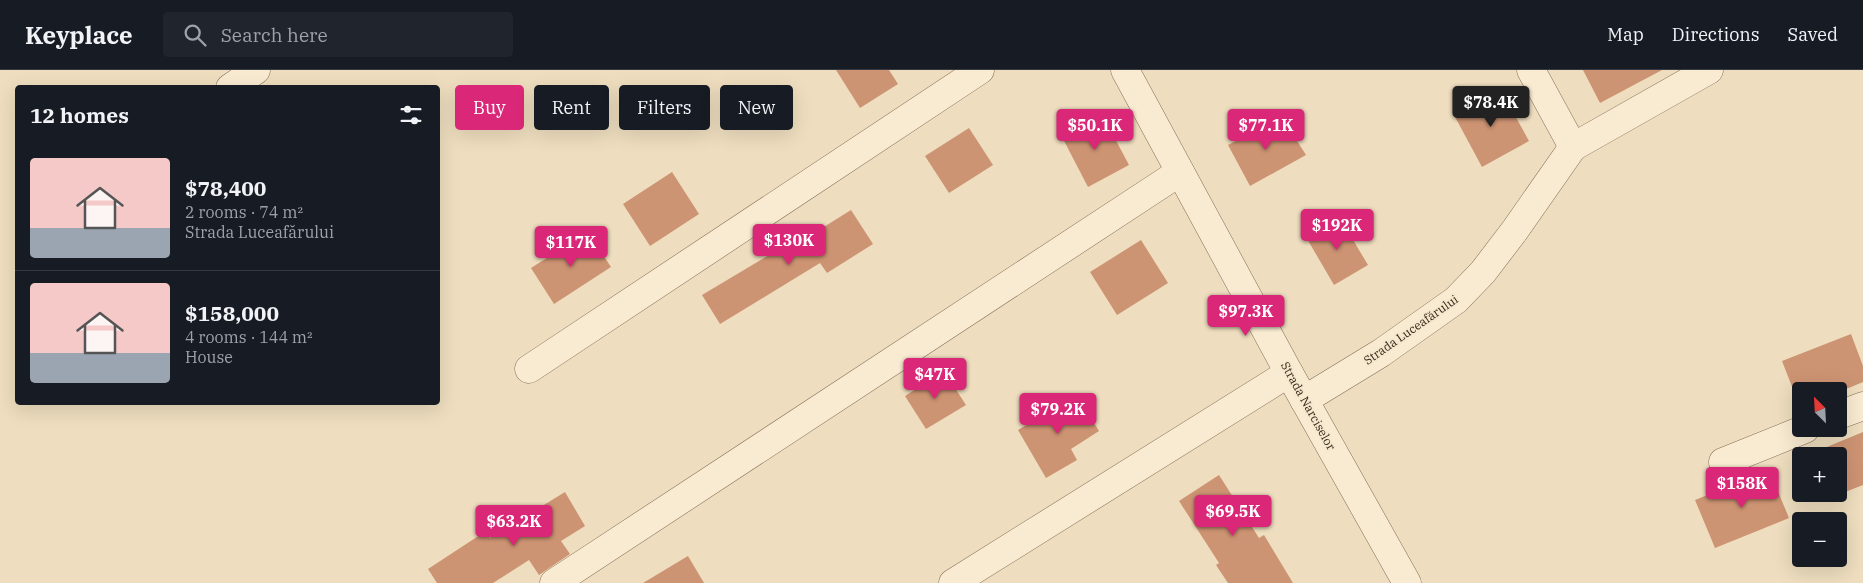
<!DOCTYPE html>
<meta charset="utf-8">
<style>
body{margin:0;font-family:"IBM Plex Serif",serif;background:#20242c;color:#f1f3f6;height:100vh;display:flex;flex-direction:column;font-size:19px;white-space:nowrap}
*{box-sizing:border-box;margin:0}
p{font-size:16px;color:#9ea1a6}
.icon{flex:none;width:28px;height:28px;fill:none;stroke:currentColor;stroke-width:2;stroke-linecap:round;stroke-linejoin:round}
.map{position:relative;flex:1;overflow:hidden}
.panel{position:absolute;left:15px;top:15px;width:425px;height:320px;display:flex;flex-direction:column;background:#171b24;border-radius:5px;box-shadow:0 5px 20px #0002}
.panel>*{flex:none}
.guide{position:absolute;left:455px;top:15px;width:475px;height:45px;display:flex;gap:10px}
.needle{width:32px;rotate:336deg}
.tools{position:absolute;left:1792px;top:312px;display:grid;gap:10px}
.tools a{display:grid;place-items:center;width:55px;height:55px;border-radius:5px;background:#171b24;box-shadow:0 5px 20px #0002;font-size:25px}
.price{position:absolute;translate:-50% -42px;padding:0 11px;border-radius:5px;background:#db2777;color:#fff;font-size:16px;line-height:32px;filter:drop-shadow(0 1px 2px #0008)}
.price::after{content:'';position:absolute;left:50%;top:30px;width:15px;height:11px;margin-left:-8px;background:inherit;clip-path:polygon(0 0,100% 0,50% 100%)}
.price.selected{background:#222;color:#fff}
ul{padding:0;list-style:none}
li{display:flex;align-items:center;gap:15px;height:125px;padding:0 15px}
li+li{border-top:1px solid #363941}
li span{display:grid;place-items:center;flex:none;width:140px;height:100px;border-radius:5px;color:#555}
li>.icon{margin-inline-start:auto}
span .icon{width:60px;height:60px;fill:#fffc;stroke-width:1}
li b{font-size:21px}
h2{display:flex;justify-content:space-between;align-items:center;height:60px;padding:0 15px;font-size:21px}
.chip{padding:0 18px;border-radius:5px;background:#171b24;box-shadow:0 5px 20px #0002;font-size:18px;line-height:45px}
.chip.selected{background:#db2777;color:#fff}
header{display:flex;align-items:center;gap:30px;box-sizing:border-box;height:70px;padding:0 25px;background:#171b24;border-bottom:1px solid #363941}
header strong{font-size:24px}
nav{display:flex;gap:28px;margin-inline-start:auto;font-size:18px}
.search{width:350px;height:45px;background:#20242c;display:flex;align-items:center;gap:12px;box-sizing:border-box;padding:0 18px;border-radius:5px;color:#9ea1a6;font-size:19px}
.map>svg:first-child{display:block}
</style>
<header>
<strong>Keyplace</strong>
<div class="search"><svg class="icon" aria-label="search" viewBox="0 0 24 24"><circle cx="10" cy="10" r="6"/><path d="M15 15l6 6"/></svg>Search here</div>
<nav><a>Map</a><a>Directions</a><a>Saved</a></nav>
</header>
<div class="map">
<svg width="1863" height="513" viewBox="0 0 1863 513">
<rect width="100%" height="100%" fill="#eeddbe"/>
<g fill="#cd9473">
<path d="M836,0H889L898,14L860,38Z"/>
<path d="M1583,0H1662L1600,33Z"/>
<path d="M1501,20L1529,71L1482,97L1454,45Z"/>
<path d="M1103,46L1129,95L1088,117L1062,67Z"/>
<path d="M1282,47L1306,85L1250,116L1228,75Z"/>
<path d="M969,58L993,95L949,123L925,86Z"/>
<path d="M672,102L699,144L650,176L623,134Z"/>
<path d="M851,140L873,174L827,203L820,193L720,254L702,225L784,176L787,180Z"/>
<path d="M1340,148L1368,195L1334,215L1306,167Z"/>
<path d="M588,162L611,197L554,234L531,198Z"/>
<path d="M1141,170L1168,213L1117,245L1090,202Z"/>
<path d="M1851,264L1863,296V312L1839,322L1801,321L1800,337L1782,291Z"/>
<path d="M944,301L966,335L926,359L905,326Z"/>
<path d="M1077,325L1099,361L1071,379L1077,390L1046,408L1018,360Z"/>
<path d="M1863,362V415L1835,426L1834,424H1839V386H1819L1817,381Z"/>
<path d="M1769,400L1789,448L1715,478L1695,430Z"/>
<path d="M1219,405L1259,468L1264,465L1293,513H1228L1216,495L1219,493L1179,431Z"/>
<path d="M565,422L585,456L561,471L570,484L539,505L529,490L493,513H437L428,499L486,461L490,468Z"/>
<path d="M688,486L704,513H643Z"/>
</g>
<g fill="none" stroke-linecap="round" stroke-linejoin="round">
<defs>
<g id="minor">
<path d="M1125,0L1289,303L1407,513"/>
<path d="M1531,0L1573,77"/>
<path d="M230,18L256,0"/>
<path d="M529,299L980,0"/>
<path d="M1304,330L1381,283L1456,230L1483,202L1515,160L1573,77L1709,0"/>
<path d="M1839,345L1863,336"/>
<path d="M1723,392L1805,359"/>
<path d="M554,513L1180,102"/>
<path d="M953,513L1289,303"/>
</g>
</defs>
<use href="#minor" stroke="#866e57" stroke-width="29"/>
<use href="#minor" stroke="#f9ebd1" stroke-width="28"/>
</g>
<g text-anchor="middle" stroke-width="4" stroke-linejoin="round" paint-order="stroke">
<g font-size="12" fill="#35271b" stroke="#f5e8cd">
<text transform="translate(1411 260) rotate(-35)" y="4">Strada Luceafărului</text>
<text transform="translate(1308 336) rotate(61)" y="4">Strada Narciselor</text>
</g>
</g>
</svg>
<div class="tools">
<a><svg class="needle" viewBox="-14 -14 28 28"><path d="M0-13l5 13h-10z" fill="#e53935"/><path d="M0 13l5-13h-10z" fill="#9ea1a6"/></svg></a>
<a>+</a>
<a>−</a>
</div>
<b class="price selected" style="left:1491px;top:58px">$78.4K</b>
<b class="price" style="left:1095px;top:81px">$50.1K</b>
<b class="price" style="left:1266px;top:81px">$77.1K</b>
<b class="price" style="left:1337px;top:181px">$192K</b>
<b class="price" style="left:789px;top:196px">$130K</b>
<b class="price" style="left:571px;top:198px">$117K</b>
<b class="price" style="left:1246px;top:267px">$97.3K</b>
<b class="price" style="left:935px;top:330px">$47K</b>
<b class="price" style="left:1058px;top:365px">$79.2K</b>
<b class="price" style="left:1742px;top:439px">$158K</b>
<b class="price" style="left:1233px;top:467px">$69.5K</b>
<b class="price" style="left:514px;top:477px">$63.2K</b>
<div class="guide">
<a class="chip selected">Buy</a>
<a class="chip">Rent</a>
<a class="chip">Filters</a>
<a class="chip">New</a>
</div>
<section class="panel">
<h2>12 homes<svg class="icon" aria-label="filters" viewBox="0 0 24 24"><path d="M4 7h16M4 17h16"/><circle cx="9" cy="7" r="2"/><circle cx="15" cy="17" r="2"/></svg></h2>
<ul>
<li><span style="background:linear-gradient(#f6c9c9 70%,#9aa5b1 0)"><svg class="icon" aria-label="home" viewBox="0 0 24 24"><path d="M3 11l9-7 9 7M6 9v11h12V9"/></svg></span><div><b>$78,400</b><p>2 rooms · 74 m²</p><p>Strada Luceafărului</p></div></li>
<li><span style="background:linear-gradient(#f6c9c9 70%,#9aa5b1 0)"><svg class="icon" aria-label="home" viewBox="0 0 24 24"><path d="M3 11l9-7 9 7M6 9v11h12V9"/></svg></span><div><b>$158,000</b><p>4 rooms · 144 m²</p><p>House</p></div></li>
</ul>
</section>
</div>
